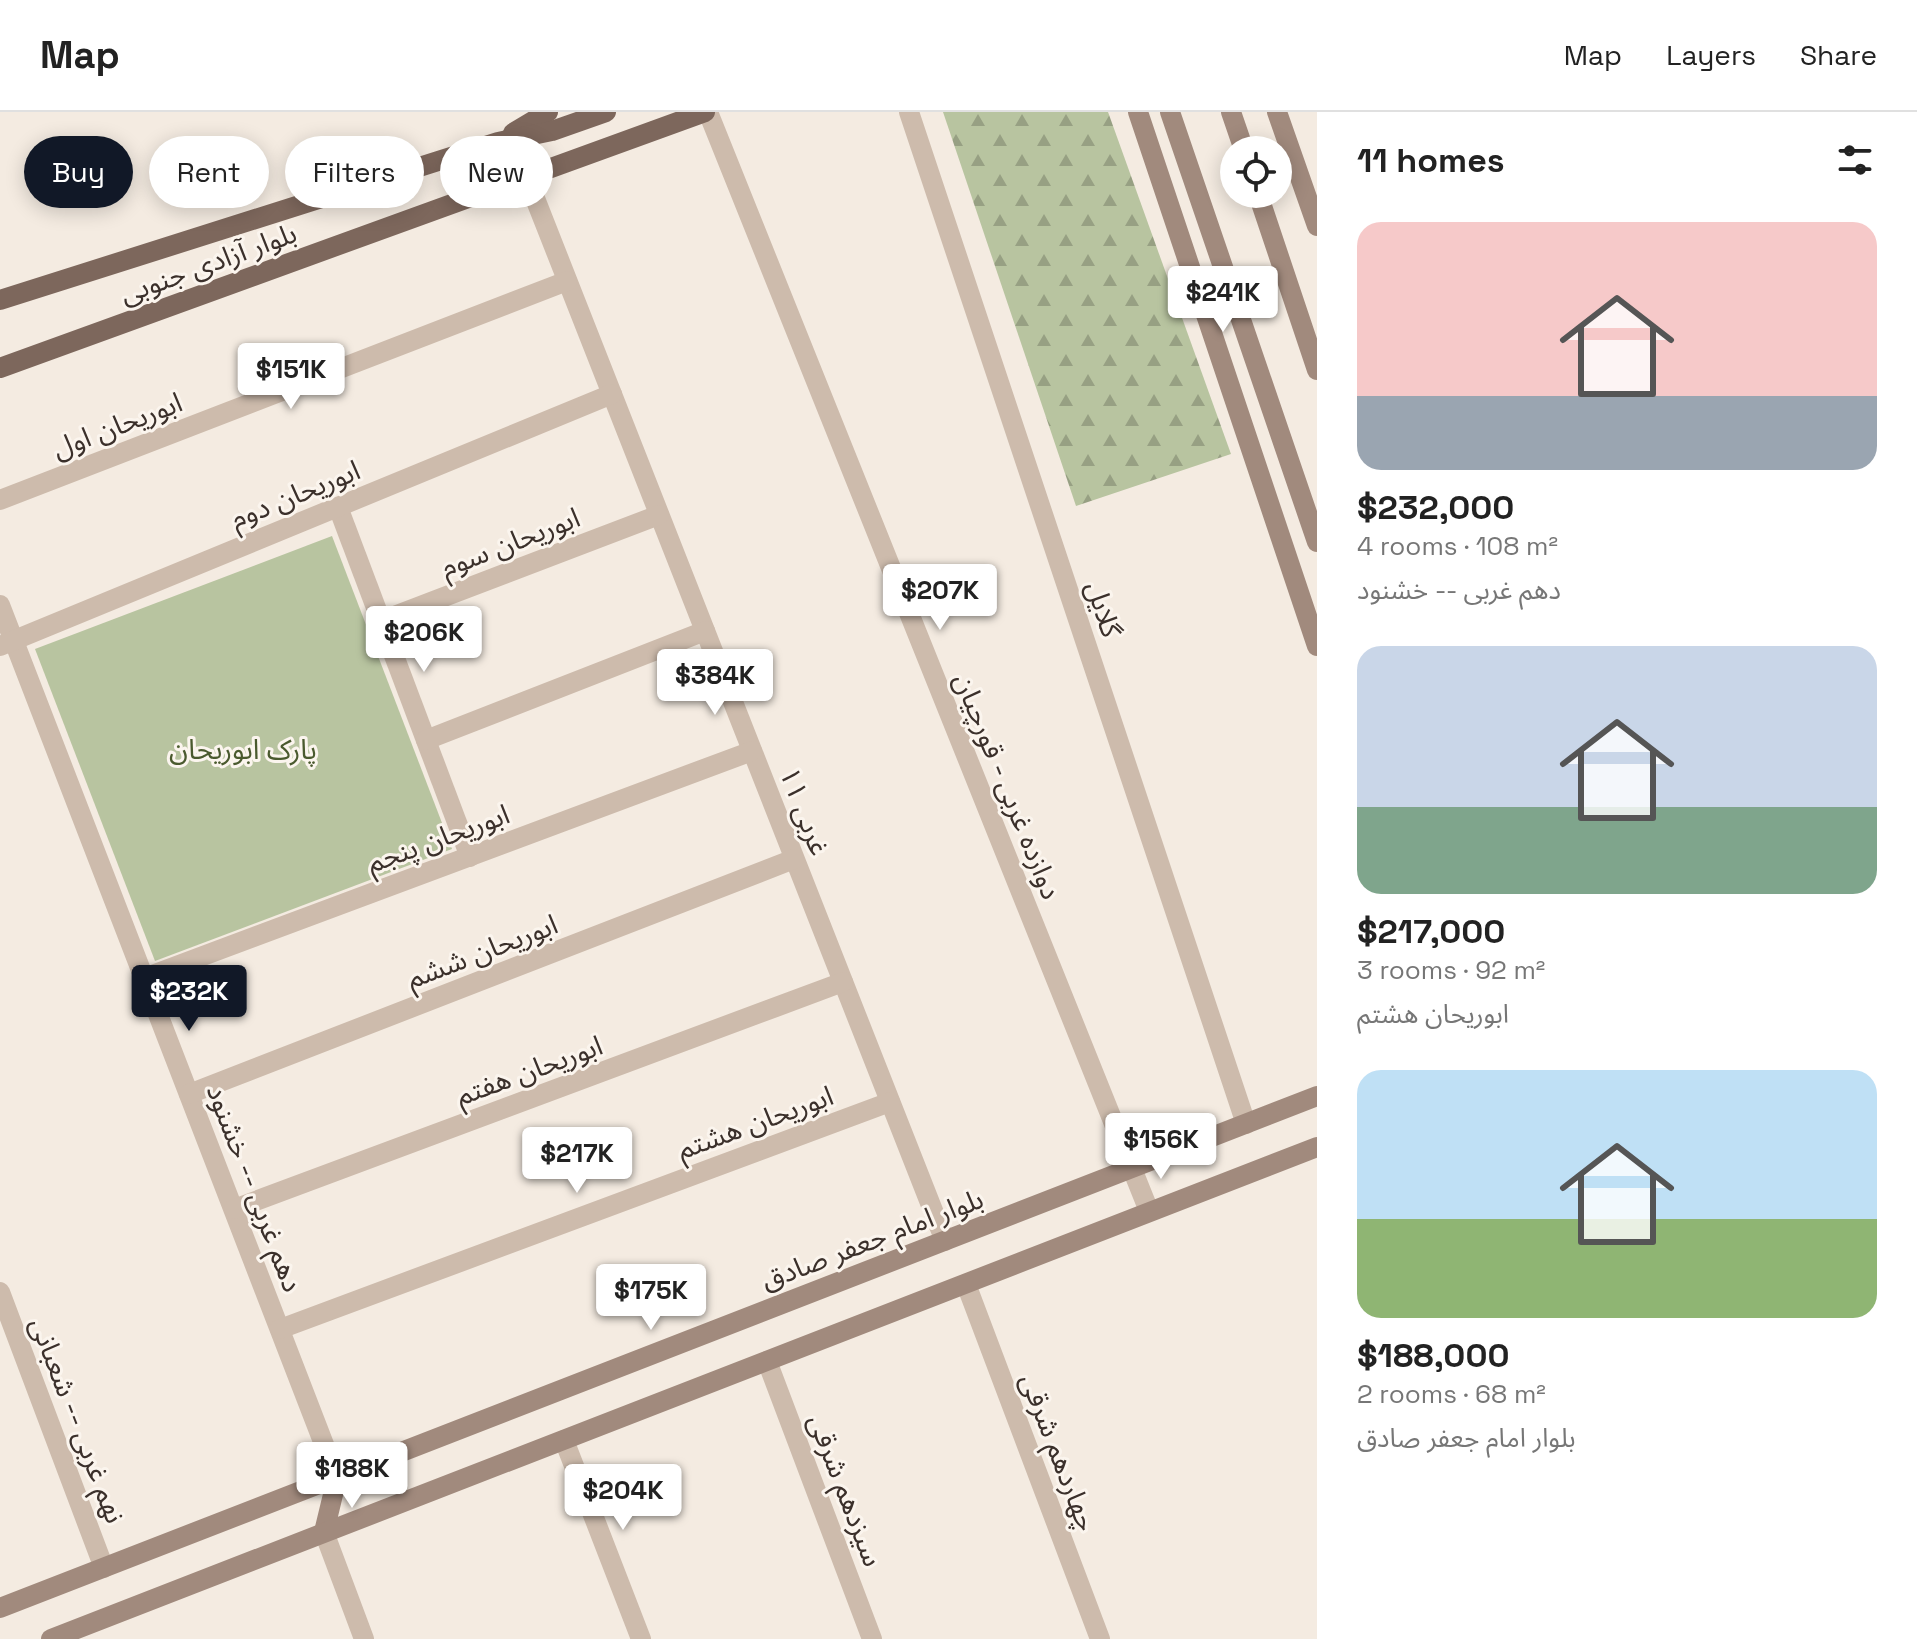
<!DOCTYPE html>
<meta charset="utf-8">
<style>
body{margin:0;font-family:"Space Grotesk","Noto Sans Arabic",sans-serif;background:#f6f6f6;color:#222;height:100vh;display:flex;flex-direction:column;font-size:30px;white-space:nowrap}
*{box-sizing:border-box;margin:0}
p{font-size:26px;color:#767676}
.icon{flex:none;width:44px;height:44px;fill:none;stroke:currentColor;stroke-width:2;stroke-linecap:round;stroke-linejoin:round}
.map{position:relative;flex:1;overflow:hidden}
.details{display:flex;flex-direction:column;background:#fff;width:600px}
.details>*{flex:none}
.top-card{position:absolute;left:24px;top:24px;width:760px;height:72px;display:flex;gap:16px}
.fabs{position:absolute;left:1220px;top:24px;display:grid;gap:16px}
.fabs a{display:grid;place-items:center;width:72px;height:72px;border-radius:50%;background:#fff;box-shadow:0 4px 20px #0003;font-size:40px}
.price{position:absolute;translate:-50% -68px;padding:0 18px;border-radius:8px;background:#fff;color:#222;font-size:26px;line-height:52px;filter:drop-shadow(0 2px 4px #0008)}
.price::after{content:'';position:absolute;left:50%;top:48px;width:24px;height:18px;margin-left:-12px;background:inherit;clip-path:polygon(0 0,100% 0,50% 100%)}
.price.on{background:#111827;color:#fff}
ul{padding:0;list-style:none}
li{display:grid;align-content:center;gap:16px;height:424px;padding:0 40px}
li span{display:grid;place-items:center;height:248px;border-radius:24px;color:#555}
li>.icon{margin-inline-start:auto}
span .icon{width:144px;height:144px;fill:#fffc;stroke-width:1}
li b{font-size:34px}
h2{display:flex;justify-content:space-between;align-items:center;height:96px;padding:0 40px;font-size:34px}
.tag{padding:0 28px;border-radius:36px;background:#fff;box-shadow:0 4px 20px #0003;font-size:28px;line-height:72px}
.tag.on{background:#111827;color:#fff}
header{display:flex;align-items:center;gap:48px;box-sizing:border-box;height:112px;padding:0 40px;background:#fff;border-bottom:2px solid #e0e0e0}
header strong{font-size:38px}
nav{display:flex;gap:44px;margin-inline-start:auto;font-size:28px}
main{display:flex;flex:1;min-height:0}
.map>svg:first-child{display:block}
</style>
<header>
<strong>Map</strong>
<nav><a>Map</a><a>Layers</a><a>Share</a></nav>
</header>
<main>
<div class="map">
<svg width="1317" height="1527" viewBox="0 0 1317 1527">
<defs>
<pattern id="forest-firs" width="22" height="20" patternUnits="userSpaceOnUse" patternTransform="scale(2)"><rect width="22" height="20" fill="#b8c4a0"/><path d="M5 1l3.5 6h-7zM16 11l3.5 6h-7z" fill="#97a083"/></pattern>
</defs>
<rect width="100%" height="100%" fill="#f4ebe1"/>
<path fill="url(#forest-firs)" d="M943,0H1108L1231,342L1076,394Z"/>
<path fill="#b8c4a0" d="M332,424L452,737L155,849L35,537Z"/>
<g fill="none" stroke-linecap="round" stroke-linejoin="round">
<g stroke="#cdbbac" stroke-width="20">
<path d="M708,0L1149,1099"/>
<path d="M909,0L1246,1012"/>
<path d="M527,66L945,1129"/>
<path d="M0,388L567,169"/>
<path d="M338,395L470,745"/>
<path d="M0,493L337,1366"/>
<path d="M381,509L659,403"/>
<path d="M0,534L612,282"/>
<path d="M426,628L705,519"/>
<path d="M144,866L752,639"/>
<path d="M189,982L794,747"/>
<path d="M234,1097L843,870"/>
<path d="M966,1172L1100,1527"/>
<path d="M0,1180L104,1456"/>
<path d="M280,1217L890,990"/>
<path d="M767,1249L872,1527"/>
<path d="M564,1328L641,1527"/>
<path d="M324,1420L364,1527"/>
</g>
<g stroke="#a18a7d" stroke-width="20">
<path d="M1138,0L1317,534"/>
<path d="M1170,0L1317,430"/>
<path d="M1231,0L1244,38"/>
<path d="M1277,0L1317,114"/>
<path d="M1258,82L1317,258"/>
<path d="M324,1420L337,1366"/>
<path d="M0,1496L1317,984"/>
<path d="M51,1527L1317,1035"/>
</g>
<g stroke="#7d675c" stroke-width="20">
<path d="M513,21L548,0"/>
<path d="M0,188L498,30L552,19L606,0"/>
<path d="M0,256L705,0"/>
</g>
</g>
<g text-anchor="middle" stroke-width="6" stroke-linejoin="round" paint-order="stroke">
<g font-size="28" fill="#3b302b" stroke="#fbf5ee">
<text transform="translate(208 151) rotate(-20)" y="10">بلوار آزادی جنوبی</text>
<text transform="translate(117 313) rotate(-21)" y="10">ابوریحان اول</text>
<text transform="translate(295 382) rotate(-22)" y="10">ابوریحان دوم</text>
<text transform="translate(510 430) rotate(-21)" y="10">ابوریحان سوم</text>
<text transform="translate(1104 497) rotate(72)" y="10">گلایل</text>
<text transform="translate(1008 674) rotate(68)" y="10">دوازده غربی - قورچیان</text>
<text transform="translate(805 699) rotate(69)" y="10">۱۱ غربی</text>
<text transform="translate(438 726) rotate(-20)" y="10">ابوریحان پنجم</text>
<text transform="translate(482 839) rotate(-21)" y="10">ابوریحان ششم</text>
<text transform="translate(529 958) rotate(-20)" y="10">ابوریحان هفتم</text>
<text transform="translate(755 1010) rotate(-20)" y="10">ابوریحان هشتم</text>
<text transform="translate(255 1076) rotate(69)" y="10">دهم غربی -- خشنود</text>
<text transform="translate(872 1127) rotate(-21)" y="10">بلوار امام جعفر صادق</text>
<text transform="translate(78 1308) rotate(69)" y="10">نهم غربی -- شعبانی</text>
<text transform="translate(1059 1340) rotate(69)" y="10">چهاردهم شرقی</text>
<text transform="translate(846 1378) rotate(69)" y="10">سیزدهم شرقی</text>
</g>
<g font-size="28" fill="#4a5a2e" stroke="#fbf5ee">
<text x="243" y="647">پارک ابوریحان</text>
</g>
</g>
</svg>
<div class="fabs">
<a><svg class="icon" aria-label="locate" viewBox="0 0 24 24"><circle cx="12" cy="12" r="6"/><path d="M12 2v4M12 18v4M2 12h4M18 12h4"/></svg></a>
</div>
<b class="price" style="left:1223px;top:222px">$241K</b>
<b class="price" style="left:291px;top:299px">$151K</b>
<b class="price" style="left:940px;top:520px">$207K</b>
<b class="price" style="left:424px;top:562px">$206K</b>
<b class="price" style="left:715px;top:605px">$384K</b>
<b class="price on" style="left:189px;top:921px">$232K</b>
<b class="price" style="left:1161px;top:1069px">$156K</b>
<b class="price" style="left:577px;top:1083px">$217K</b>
<b class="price" style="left:651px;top:1220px">$175K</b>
<b class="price" style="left:352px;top:1398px">$188K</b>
<b class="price" style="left:623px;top:1420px">$204K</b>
<div class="top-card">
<a class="tag on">Buy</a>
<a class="tag">Rent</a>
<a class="tag">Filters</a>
<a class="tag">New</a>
</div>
</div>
<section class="details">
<h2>11 homes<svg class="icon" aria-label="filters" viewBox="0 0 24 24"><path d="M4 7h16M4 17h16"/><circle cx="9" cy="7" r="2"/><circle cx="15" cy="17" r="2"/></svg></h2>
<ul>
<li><span style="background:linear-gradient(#f6c9c9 70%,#9aa5b1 0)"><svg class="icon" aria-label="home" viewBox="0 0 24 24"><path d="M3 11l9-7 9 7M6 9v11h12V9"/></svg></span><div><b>$232,000</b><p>4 rooms · 108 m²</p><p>دهم غربی -- خشنود</p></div></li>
<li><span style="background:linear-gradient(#c9d6e8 65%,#7fa58c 0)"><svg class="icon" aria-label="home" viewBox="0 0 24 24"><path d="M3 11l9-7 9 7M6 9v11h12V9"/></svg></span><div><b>$217,000</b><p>3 rooms · 92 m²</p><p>ابوریحان هشتم</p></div></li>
<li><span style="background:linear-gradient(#bfe0f5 60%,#8fb573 0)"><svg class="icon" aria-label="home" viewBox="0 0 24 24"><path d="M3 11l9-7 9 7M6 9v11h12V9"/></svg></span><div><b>$188,000</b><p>2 rooms · 68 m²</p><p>بلوار امام جعفر صادق</p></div></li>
</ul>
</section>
</main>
